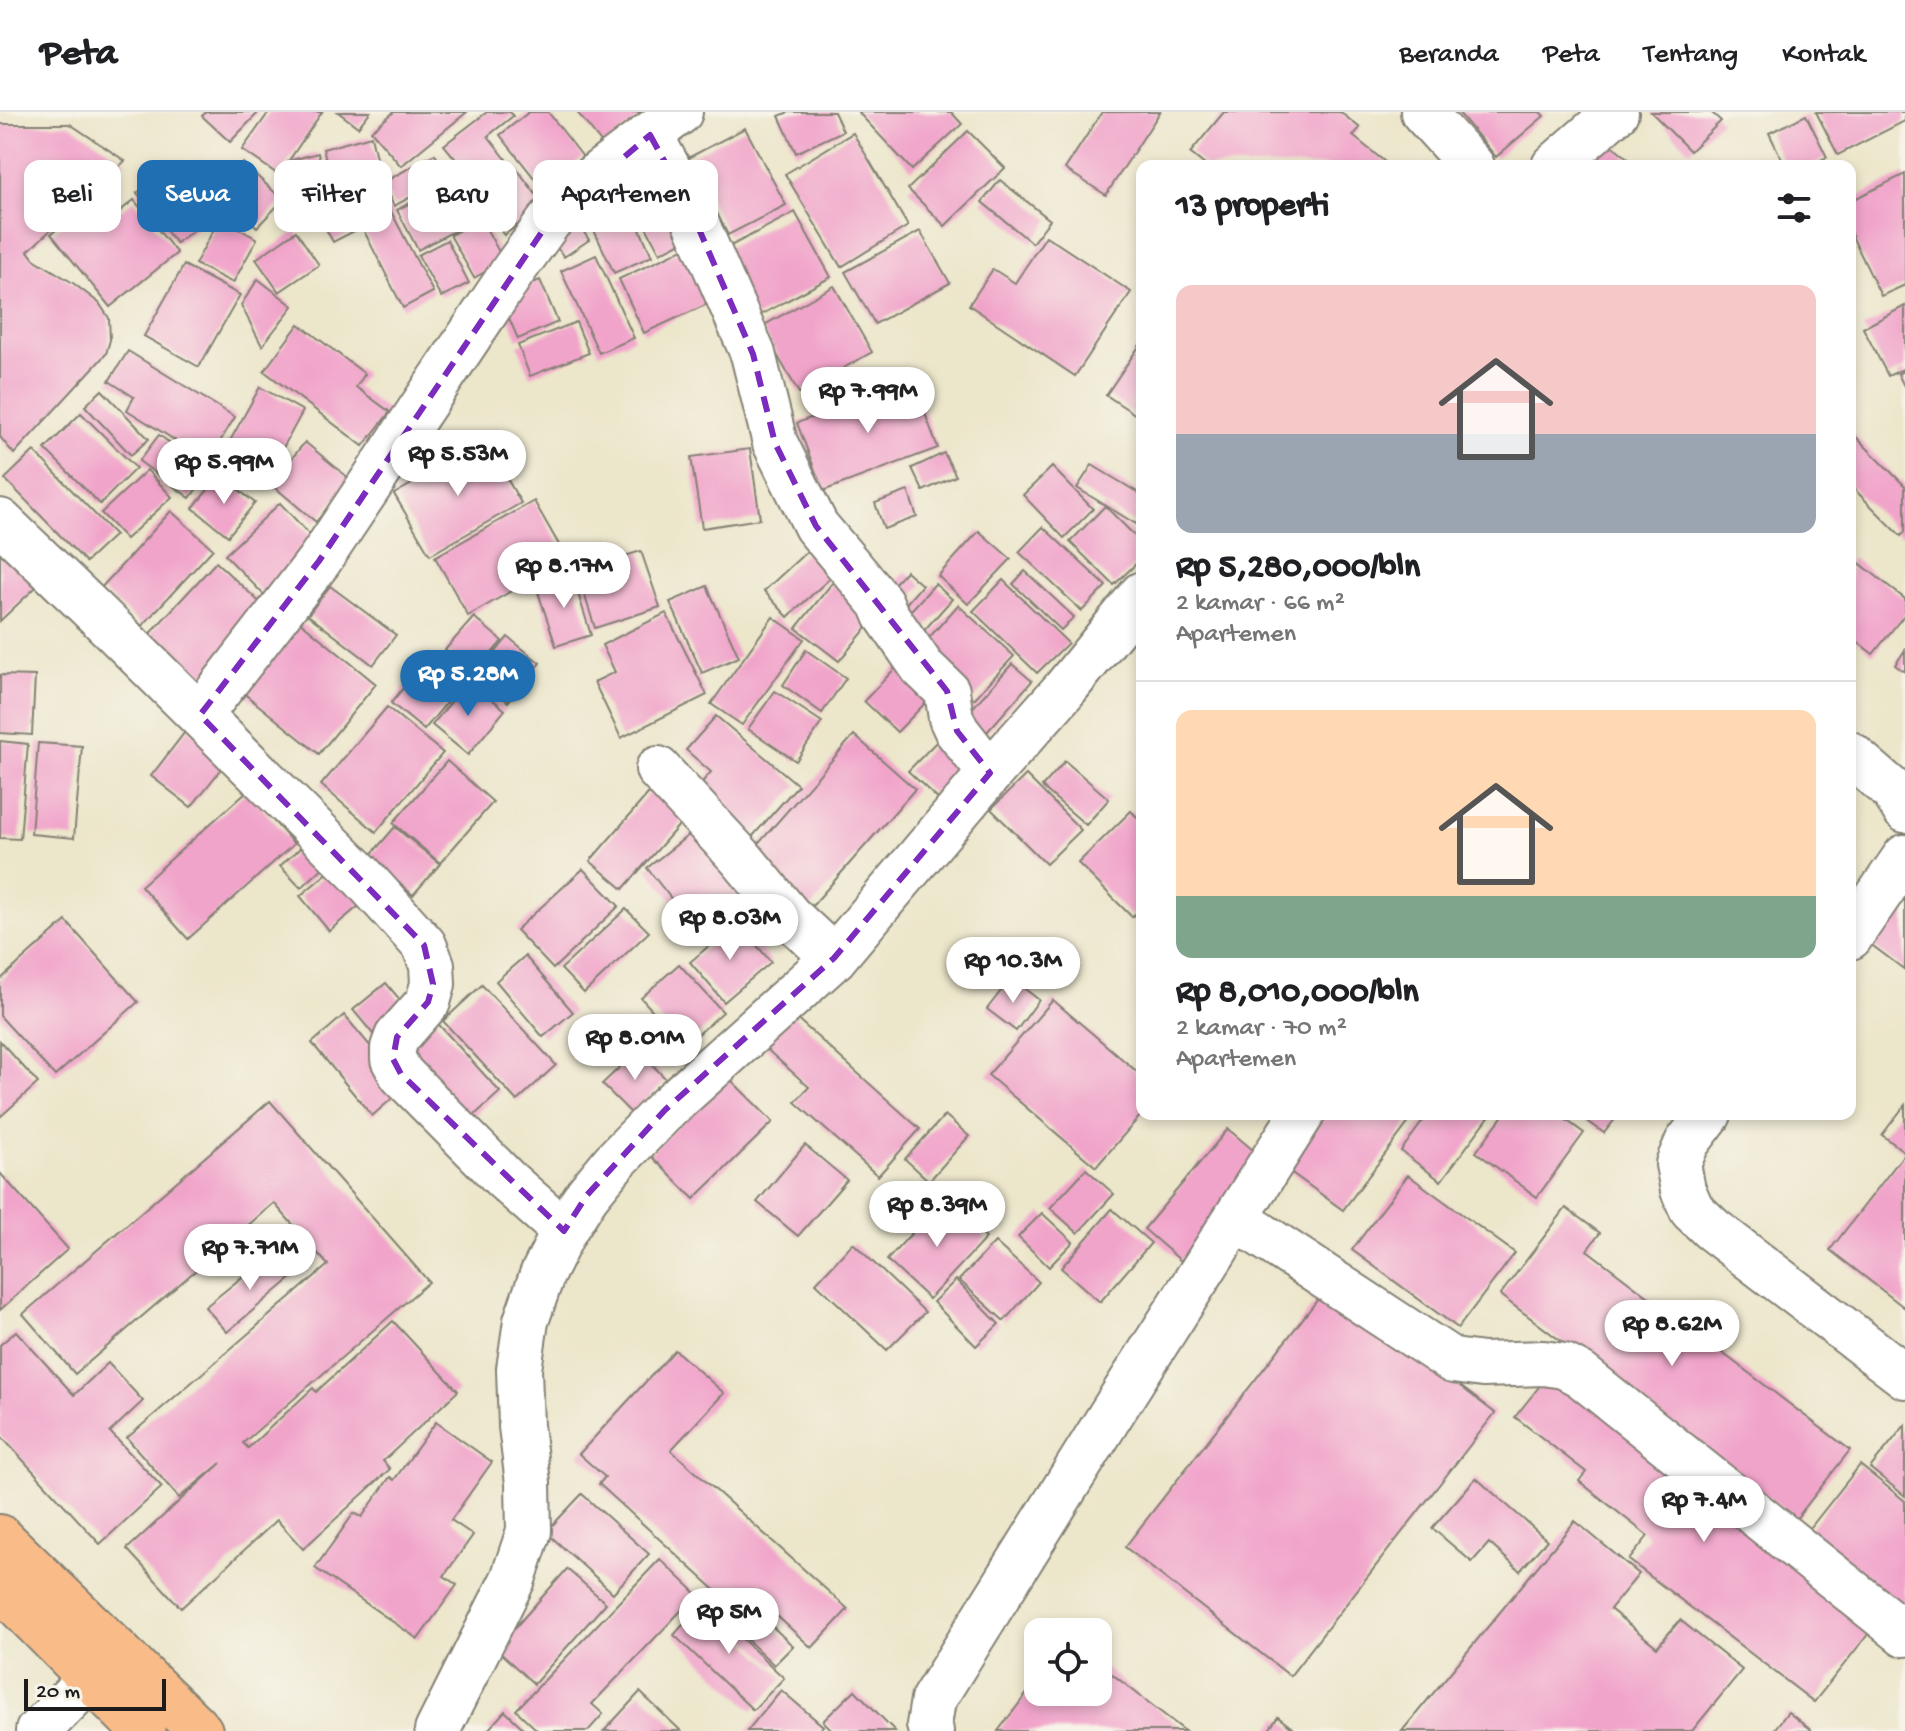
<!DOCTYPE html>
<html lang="id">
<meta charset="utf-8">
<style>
body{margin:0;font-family:"Gochi Hand",sans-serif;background:#f6f6f6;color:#202124;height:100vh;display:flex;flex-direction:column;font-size:30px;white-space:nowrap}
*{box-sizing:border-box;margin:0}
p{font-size:26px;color:#757577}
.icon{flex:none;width:44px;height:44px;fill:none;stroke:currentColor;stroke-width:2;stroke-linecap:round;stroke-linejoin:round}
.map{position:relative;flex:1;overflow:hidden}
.side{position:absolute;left:1136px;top:48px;width:720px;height:960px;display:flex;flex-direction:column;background:#fff;border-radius:16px;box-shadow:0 4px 12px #0003}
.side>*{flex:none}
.top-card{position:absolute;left:24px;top:48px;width:760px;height:72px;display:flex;gap:16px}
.tools{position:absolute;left:1024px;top:1506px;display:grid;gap:16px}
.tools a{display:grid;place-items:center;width:88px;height:88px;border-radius:16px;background:#fff;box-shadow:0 4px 12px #0003;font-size:40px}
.scale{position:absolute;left:24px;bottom:20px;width:142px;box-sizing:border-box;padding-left:8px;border:4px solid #1c1c1c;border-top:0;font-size:22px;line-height:28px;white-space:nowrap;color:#1c1c1c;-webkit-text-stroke:6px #f7f3e8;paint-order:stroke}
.price{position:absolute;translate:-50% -68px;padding:0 18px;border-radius:28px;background:#fff;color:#222;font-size:26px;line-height:52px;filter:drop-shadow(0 2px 4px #0008)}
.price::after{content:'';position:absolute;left:50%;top:48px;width:24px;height:18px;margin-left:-12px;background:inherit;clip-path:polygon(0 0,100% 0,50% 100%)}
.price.current{background:#1f6fb2;color:#fff}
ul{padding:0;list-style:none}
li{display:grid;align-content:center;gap:16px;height:424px;padding:0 40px}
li+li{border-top:2px solid #e0e0e0}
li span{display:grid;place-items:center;height:248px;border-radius:16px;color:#555}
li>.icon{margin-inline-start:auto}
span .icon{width:144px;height:144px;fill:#fffc;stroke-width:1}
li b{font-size:34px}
h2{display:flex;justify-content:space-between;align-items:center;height:96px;padding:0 40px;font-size:34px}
.pill{padding:0 28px;border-radius:16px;background:#fff;box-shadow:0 4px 12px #0003;font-size:28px;line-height:72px}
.pill.current{background:#1f6fb2;color:#fff}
header{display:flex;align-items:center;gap:48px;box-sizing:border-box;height:112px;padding:0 40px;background:#fff;border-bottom:2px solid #e0e0e0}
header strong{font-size:38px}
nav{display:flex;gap:44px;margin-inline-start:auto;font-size:28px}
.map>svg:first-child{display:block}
</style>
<header>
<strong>Peta</strong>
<nav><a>Beranda</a><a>Peta</a><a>Tentang</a><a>Kontak</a></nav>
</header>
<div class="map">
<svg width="1905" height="1619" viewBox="0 0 1905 1619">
<rect width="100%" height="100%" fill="#f7f3e8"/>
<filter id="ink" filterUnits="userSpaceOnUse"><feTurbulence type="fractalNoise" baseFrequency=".0125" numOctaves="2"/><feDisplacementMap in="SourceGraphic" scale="16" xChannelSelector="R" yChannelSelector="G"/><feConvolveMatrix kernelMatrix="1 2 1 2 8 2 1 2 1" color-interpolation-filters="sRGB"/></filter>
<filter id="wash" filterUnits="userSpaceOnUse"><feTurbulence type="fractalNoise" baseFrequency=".006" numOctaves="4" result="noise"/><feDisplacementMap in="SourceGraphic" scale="32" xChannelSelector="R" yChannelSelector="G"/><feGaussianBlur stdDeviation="1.8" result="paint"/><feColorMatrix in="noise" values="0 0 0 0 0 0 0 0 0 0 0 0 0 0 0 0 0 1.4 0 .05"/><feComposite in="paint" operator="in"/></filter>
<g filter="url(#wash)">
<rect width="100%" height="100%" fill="#ece6cb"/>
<g id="blocks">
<g fill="#f1a4ca">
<path d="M206,0H259L230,30L202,4Z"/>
<path d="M269,0H322L279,63L242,38Z"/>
<path d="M338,0H370L358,15Z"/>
<path d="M394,0H467L401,54L371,19Z"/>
<path d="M487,0H510L513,4L488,24L506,47L475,71L444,33Z"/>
<path d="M529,0H548L583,45L543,77L500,23Z"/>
<path d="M577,0H647L604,34Z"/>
<path d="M789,0H834L843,19L796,41L779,4Z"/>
<path d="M858,0H951L962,12L912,58Z"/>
<path d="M1102,0H1160L1106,83L1065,57Z"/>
<path d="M1224,0H1340L1360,16L1353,24L1390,54H1206L1190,41Z"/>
<path d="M1458,0H1540L1544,4L1496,45Z"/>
<path d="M1651,0H1711L1721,9L1690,39Z"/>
<path d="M1816,0H1905V9L1838,43Z"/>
<path d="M1806,3L1827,45L1809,54H1785L1769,21Z"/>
<path d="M0,12H70L125,49L28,139L34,147L73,171L99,191L109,206L110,228L106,242L14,342L0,325Z"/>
<path d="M745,16L786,93L728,123L688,46Z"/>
<path d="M968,19L1005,56L945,114L908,77Z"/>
<path d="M853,21L908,114L841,155L785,62Z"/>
<path d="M371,24L379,59L332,71L323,37Z"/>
<path d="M1605,27L1637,54H1583Z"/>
<path d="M318,41L327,76L301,82L292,48Z"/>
<path d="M435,42L447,66L394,94L382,71Z"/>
<path d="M662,49L699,121L660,141L621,69Z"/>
<path d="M243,51L283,88L257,115L217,78Z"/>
<path d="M514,53L544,93L504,123L474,84Z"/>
<path d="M170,56L209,107L176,131L137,81Z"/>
<path d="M1905,62V173L1881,184L1850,120V89Z"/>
<path d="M372,63L433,180L403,196L362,115L333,130L313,93Z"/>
<path d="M453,68L475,108L418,138L397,98Z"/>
<path d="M1000,68L1050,108L1032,131L982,90Z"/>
<path d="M624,82L652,144L614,161L585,99Z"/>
<path d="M134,88L177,141L110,195L51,122L92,89L109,108Z"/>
<path d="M795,100L831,165L753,207L717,141Z"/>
<path d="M220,106L257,127L233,171L195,152Z"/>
<path d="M481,107L504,149L474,166L450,123Z"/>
<path d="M576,108L589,128L564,145L550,126Z"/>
<path d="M296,119L319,153L279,180L256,147Z"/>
<path d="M920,119L950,171L875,212L845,160Z"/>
<path d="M1046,124L1131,180L1075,264L969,193L993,157L1015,171Z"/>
<path d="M447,128L469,171L441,185L418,143Z"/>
<path d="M698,130L723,185L644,221L619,167Z"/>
<path d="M596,143L634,226L599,241L561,159Z"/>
<path d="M184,153L240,183L199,255L144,224Z"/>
<path d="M258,167L293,194L262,234L241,193Z"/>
<path d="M540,168L558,210L518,227L500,185Z"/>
<path d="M834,174L872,240L799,281L761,215Z"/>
<path d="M1905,194V256L1888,264L1863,216Z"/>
<path d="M576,210L589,241L530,264L518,233Z"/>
<path d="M299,212L365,262L356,275L390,300L363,334L264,259Z"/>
<path d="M1142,230V307L1106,283Z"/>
<path d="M128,239L235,305L208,349L127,298L134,285L109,269Z"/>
<path d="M1905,258V276L1898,262Z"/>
<path d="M912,267L938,336L823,379L797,311Z"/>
<path d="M260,275L303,299L266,367L222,343Z"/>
<path d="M102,278L149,327L131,343L85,294Z"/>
<path d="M81,301L136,356L100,392L45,337Z"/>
<path d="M1850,319L1905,374V420L1901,424L1850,373Z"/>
<path d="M159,323L209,359L190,386L139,349Z"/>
<path d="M305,330L351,368L316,410L271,372Z"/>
<path d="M486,330L521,391L430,443L394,382Z"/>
<path d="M750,337L760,407L702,416L691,345Z"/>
<path d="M34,339L115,423L86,450L5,367Z"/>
<path d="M944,341L956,364L923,379L912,356Z"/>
<path d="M1092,353L1142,383V403L1136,412L1077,376Z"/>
<path d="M1052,355L1093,397L1064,426L1023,383Z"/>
<path d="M147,358L172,385L126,427L101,401Z"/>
<path d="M220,363L255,391L228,424L193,396Z"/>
<path d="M908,379L917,405L884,417L875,391Z"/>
<path d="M534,389L567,447L468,504L435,445Z"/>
<path d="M280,391L322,436L268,487L225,443Z"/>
<path d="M1105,394L1142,431V446L1114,473L1070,430Z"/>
<path d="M171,399L213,437L142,514L100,477Z"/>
<path d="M1043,415L1106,474L1082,499L1019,440Z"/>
<path d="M979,419L1011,447L968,492L938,464Z"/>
<path d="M817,430L841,456L788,505L764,479Z"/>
<path d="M0,438L36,475L0,509Z"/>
<path d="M641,439L660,495L595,516L577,459Z"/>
<path d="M1852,445L1905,487V502L1873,542L1850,524V448Z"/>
<path d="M216,450L266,496L195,572L145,527Z"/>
<path d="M906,459L922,473L898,501L881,486Z"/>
<path d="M1025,459L1074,505L1061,518L1013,472Z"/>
<path d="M572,462L591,523L556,534L536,474Z"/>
<path d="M837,465L880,500L839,549L796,516Z"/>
<path d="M1003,468L1068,531L1037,561L973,499Z"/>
<path d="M935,472L952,487L920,523L902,508Z"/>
<path d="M330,474L396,523L373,553L308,503Z"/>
<path d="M707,474L739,545L702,561L670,490Z"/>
<path d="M958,493L1014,544L974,587L919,537Z"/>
<path d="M666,501L707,583L621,626L594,570L615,560L602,533Z"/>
<path d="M474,505L502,529L474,563L445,538Z"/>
<path d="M773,505L804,527L742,613L711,592Z"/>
<path d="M298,508L376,572L319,642L241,579Z"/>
<path d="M508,525L540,551L508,590L476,564Z"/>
<path d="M806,538L846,566L822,601L783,573Z"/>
<path d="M1905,538V560L1895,553Z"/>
<path d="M429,544L463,571L424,618L391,591Z"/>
<path d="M902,549L935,581L897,620L864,589Z"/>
<path d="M1012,552L1032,569L979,629L958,612Z"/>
<path d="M0,563L35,564L32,623L0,621Z"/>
<path d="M469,568L505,598L468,643L432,613Z"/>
<path d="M775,579L822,610L796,649L748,617Z"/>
<path d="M387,595L443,641L376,720L321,673Z"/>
<path d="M716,604L798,673L752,725L696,677L711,660L686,638Z"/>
<path d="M188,616L229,647L191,695L151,664Z"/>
<path d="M854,623L915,677L806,801L745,747Z"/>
<path d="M942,624L972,654L939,688L908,659Z"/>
<path d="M0,629L28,632L20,727L0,726Z"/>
<path d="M38,631L82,634L74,726L31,722Z"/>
<path d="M447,649L493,690L440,751L393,711Z"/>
<path d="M1065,649L1109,687L1086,713L1042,675Z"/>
<path d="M1026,663L1081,718L1046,752L991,697Z"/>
<path d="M654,675L687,704L623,777L590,749Z"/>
<path d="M247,679L294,732L188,827L141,774Z"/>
<path d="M1131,699L1142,710V795L1132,805L1078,751Z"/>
<path d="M395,715L440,752L413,783L369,745Z"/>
<path d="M695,718L748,785L700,823L647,756Z"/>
<path d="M306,731L326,753L301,776L280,754Z"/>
<path d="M337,753L366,788L329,819L300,784Z"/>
<path d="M583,757L619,794L553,857L516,818Z"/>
<path d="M1905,783V858L1869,831Z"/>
<path d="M626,797L649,820L584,881L561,857Z"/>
<path d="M66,809L138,890L55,964L0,904V868Z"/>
<path d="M737,810L771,850L724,890L690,850Z"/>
<path d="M525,844L573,900L543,925L496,869Z"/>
<path d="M679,852L723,900L685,934L641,886Z"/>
<path d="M1011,866L1039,888L1016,919L987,897Z"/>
<path d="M386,871L406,895L373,922L353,898Z"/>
<path d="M482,873L556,953L517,989L443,909Z"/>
<path d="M1053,888L1142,964V1002L1096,1055L988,963Z"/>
<path d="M344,903L405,975L372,1004L312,931Z"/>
<path d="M793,903L920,1017L878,1064L795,990L809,975L763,934Z"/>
<path d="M432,905L500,980L468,1009L400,933Z"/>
<path d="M0,929L38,971L0,1005Z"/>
<path d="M638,938L667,968L631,1001L602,972Z"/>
<path d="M728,965L773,1010L694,1087L649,1042Z"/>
<path d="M270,989L429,1170L243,1331L248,1336L313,1276L316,1280L393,1209L458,1279L383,1349L390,1357L303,1437L277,1408L181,1496L127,1437L221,1351L179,1386L127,1326L328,1153L274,1091L75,1262L23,1202Z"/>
<path d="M1905,993V1040L1882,1023Z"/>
<path d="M1326,1002H1415L1343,1098L1285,1056Z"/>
<path d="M1428,1002H1491L1441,1069L1401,1039Z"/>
<path d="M1504,1002H1558L1584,1021L1537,1085L1476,1040Z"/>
<path d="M1578,1002H1619L1604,1021Z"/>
<path d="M945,1003L969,1024L929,1069L905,1047Z"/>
<path d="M1228,1017L1266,1049L1181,1149L1144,1117Z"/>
<path d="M805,1033L847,1068L798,1124L757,1090Z"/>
<path d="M1905,1041V1196L1830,1138Z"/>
<path d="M1086,1057L1114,1082L1078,1121L1050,1096Z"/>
<path d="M0,1061L68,1137L0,1198Z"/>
<path d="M1408,1063L1515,1141L1458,1216L1352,1138Z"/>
<path d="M944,1086L986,1126L929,1187L887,1148Z"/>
<path d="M1566,1096L1600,1121L1587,1138L1850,1338L1796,1407L1500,1183Z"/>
<path d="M1112,1097L1151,1131L1100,1190L1061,1156Z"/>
<path d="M1042,1101L1073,1130L1049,1155L1018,1125Z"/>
<path d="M995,1130L1039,1170L1004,1209L959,1168Z"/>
<path d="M853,1131L925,1200L887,1238L816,1171Z"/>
<path d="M273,1140L294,1164L227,1220L205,1195Z"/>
<path d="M956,1168L999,1212L976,1234L933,1190Z"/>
<path d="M1329,1173L1495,1301L1290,1564L1125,1435Z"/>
<path d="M16,1219L74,1283L108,1251L143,1289L110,1320L162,1375L100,1432L0,1323V1233Z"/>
<path d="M675,1238L724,1281L671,1338L848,1497L812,1536L751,1480L736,1497L599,1372L605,1365L579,1342Z"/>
<path d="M1554,1256L1877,1511L1814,1590L1629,1448L1648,1424L1579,1369L1586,1360L1515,1305Z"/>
<path d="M436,1310L492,1350L451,1408L473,1423L444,1464L457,1473L418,1527L315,1456L354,1401L362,1405L390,1365L394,1368Z"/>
<path d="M1905,1313V1384L1870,1356Z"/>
<path d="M1860,1353L1905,1389V1498L1807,1420Z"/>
<path d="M1476,1366L1547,1428L1520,1459L1489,1431L1472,1450L1432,1416Z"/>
<path d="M582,1382L649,1442L613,1481L546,1420Z"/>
<path d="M1575,1409L1639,1462L1610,1497L1657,1535L1680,1508L1742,1558L1692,1619H1402Z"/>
<path d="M660,1447L697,1482L592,1592L603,1602L588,1619H538L516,1598Z"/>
<path d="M567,1457L606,1491L534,1572L496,1537Z"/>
<path d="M703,1490L784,1566L753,1598L674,1523Z"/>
<path d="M756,1499L793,1534L774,1553L738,1519Z"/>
<path d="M1098,1551L1185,1619H998L1038,1567V1580H1098Z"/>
<path d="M781,1578L823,1614L819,1619H747Z"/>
<path d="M855,1578L895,1619H833L823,1609Z"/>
<path d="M640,1580L681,1619H604Z"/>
<path d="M505,1599L526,1619H487Z"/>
<path d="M1788,1600L1812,1619H1773Z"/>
<path d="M1278,1605L1296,1619H1268Z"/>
</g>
</g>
</g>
<g filter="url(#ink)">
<use href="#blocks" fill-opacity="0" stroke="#848174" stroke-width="2"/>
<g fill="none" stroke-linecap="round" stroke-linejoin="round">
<defs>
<g id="minor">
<path d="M1423,0L1472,54"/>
<path d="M650,23L689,94L753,242L775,331L816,414L881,491L886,503L922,555L947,579L951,606L957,619L990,661"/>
<path d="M1554,54L1616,0"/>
<path d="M0,409L100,505L360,762L424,833L432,853L433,872L428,890L397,925L393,936V947L401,962L505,1067L564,1119"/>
<path d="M200,603L319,449L513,159L550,108L595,64L680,0"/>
<path d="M1850,642L1893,679L1905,698"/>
<path d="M658,657L740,745L789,804L834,846"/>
<path d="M1850,825L1905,745"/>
<path d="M1709,1002L1687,1031L1678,1052L1683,1078L1692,1098L1712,1117L1905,1264"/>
<path d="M1237,1107L1453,1249L1483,1253L1543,1251L1564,1254L1581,1263L1905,1522"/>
<path d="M38,1619L117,1539"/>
<path d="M437,1619L513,1467L529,1419L528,1371L521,1314L519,1257L526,1209L542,1163L564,1119L587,1083L614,1050L665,998L834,846L990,661L1064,578L1142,482"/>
<path d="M931,1619L929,1613L933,1588L1113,1299L1302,1002"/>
</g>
<g id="major">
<path d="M0,1425L200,1619"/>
<path d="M0,1475L143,1619"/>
</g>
</defs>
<use href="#minor" stroke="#848174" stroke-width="48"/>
<use href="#major" stroke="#848174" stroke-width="48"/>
<use href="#minor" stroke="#fff" stroke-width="44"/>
<use href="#major" stroke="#f9bc89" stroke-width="44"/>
</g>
</g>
<path fill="none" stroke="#7b2cbf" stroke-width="6" stroke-dasharray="16 10" stroke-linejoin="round" d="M650,23L689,94L753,242L775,331L816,414L947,579L957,619L990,661L834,846L665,998L587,1083L564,1119L401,962L393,947L397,925L428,890L433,872L424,833L200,603L319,449L550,108Z"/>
</svg>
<div class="tools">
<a><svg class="icon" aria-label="locate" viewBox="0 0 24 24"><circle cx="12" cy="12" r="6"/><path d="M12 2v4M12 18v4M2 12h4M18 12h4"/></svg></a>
</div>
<div class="scale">20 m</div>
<b class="price" style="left:868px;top:323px">Rp 7.99M</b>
<b class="price" style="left:458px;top:386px">Rp 5.53M</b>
<b class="price" style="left:224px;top:394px">Rp 5.99M</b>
<b class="price" style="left:564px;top:498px">Rp 8.17M</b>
<b class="price current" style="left:468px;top:606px">Rp 5.28M</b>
<b class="price" style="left:730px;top:850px">Rp 8.03M</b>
<b class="price" style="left:1013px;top:893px">Rp 10.3M</b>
<b class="price" style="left:635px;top:970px">Rp 8.01M</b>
<b class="price" style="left:937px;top:1137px">Rp 8.39M</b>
<b class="price" style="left:250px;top:1180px">Rp 7.71M</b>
<b class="price" style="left:1672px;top:1256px">Rp 8.62M</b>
<b class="price" style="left:1704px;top:1432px">Rp 7.4M</b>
<b class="price" style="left:729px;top:1544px">Rp 5M</b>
<div class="top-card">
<a class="pill">Beli</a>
<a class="pill current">Sewa</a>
<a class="pill">Filter</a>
<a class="pill">Baru</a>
<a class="pill">Apartemen</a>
</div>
<section class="side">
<h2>13 properti<svg class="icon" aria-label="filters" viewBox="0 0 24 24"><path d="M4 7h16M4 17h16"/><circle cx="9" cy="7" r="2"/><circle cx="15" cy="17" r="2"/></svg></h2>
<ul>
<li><span style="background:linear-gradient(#f6c9c9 60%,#9aa5b1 0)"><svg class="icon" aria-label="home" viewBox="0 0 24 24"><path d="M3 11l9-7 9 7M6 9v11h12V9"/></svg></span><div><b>Rp 5,280,000/bln</b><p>2 kamar · 66 m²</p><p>Apartemen</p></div></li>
<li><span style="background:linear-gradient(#ffd9b3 75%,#7fa58c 0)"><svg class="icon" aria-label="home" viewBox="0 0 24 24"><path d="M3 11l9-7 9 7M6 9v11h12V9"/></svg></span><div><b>Rp 8,010,000/bln</b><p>2 kamar · 70 m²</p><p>Apartemen</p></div></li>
</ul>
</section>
</div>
